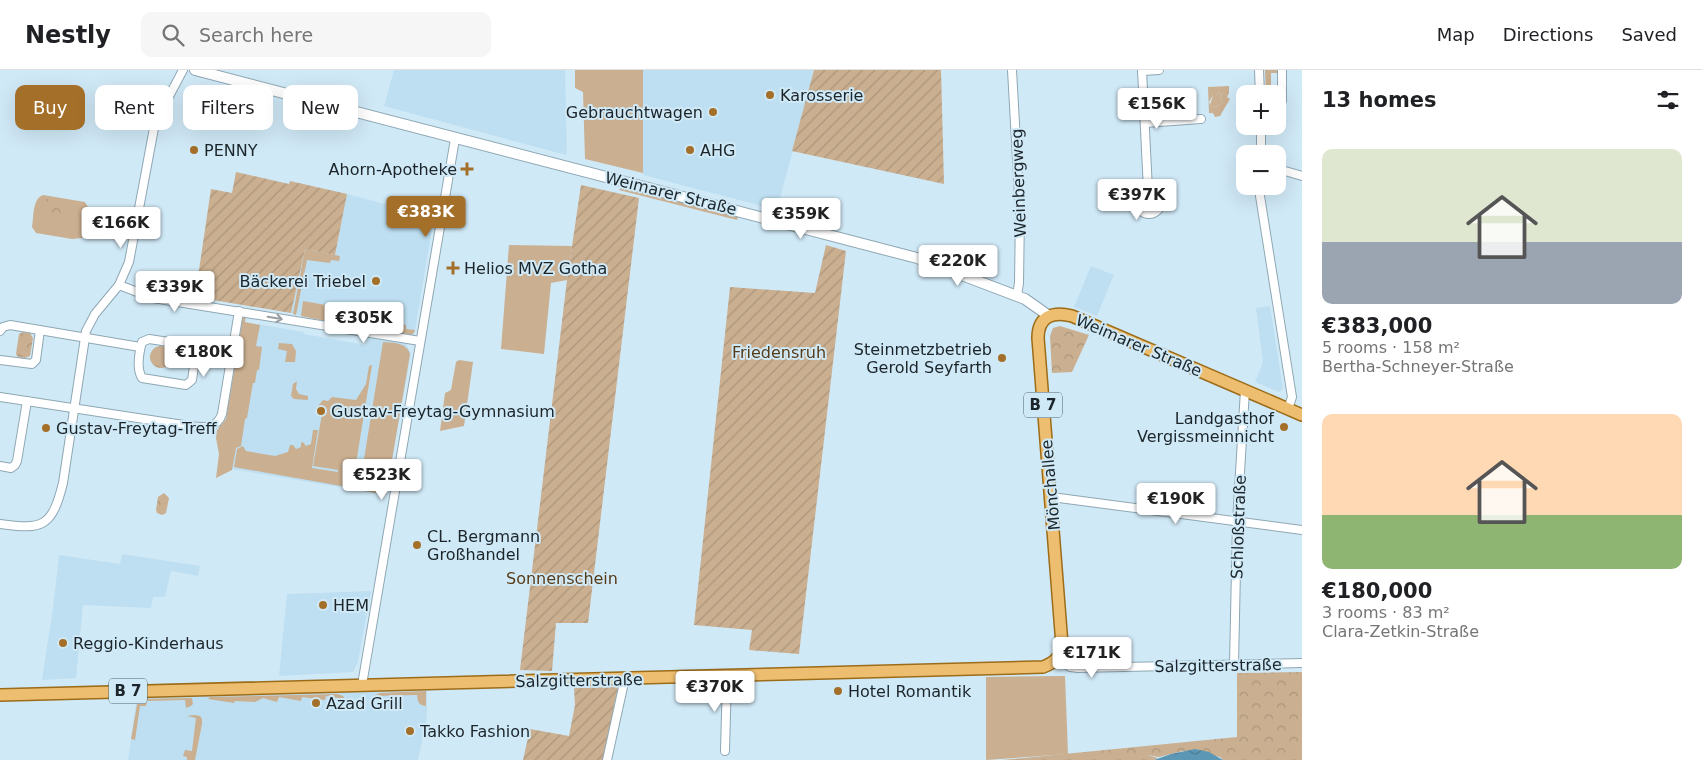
<!DOCTYPE html>
<meta charset="utf-8">
<style>
body{margin:0;font-family:"DejaVu Sans",sans-serif;background:#f6f6f6;color:#202124;height:100vh;display:flex;flex-direction:column;font-size:19px;white-space:nowrap}
*{box-sizing:border-box;margin:0}
p{font-size:16px;color:#757577}
.icon{flex:none;width:28px;height:28px;fill:none;stroke:currentColor;stroke-width:2;stroke-linecap:round;stroke-linejoin:round}
.map{position:relative;flex:1;overflow:hidden}
.sheet{display:flex;flex-direction:column;background:#fff;width:400px}
.sheet>*{flex:none}
.hud{position:absolute;left:15px;top:15px;width:475px;height:45px;display:flex;gap:10px}
.buttons{position:absolute;left:1236px;top:15px;display:grid;gap:10px}
.buttons a{display:grid;place-items:center;width:50px;height:50px;border-radius:10px;background:#fff;box-shadow:0 5px 20px #0002;font-size:25px}
.price{position:absolute;translate:-50% -42px;padding:0 11px;border-radius:5px;background:#fff;color:#222;font-size:16px;line-height:32px;filter:drop-shadow(0 1px 2px #0008)}
.price::after{content:'';position:absolute;left:50%;top:30px;width:15px;height:11px;margin-left:-8px;background:inherit;clip-path:polygon(0 0,100% 0,50% 100%)}
.price.selected{background:#a46f28;color:#fff}
ul{padding:0;list-style:none}
li{display:grid;align-content:center;gap:10px;height:265px;padding:0 20px}
li span{display:grid;place-items:center;height:155px;border-radius:10px;color:#555}
li>.icon{margin-inline-start:auto}
span .icon{width:90px;height:90px;fill:#fffc;stroke-width:1}
li b{font-size:21px}
h2{display:flex;justify-content:space-between;align-items:center;height:60px;padding:0 20px;font-size:21px}
.tag{padding:0 18px;border-radius:10px;background:#fff;box-shadow:0 5px 20px #0002;font-size:18px;line-height:45px}
.tag.selected{background:#a46f28;color:#fff}
header{display:flex;align-items:center;gap:30px;box-sizing:border-box;height:70px;padding:0 25px;background:#fff;border-bottom:1px solid #e0e0e0}
header strong{font-size:24px}
nav{display:flex;gap:28px;margin-inline-start:auto;font-size:18px}
.search{width:350px;height:45px;background:#f6f6f6;display:flex;align-items:center;gap:12px;box-sizing:border-box;padding:0 18px;border-radius:10px;color:#757577;font-size:19px}
main{display:flex;flex:1;min-height:0}
.map>svg:first-child{display:block}
</style>
<header>
<strong>Nestly</strong>
<div class="search"><svg class="icon" aria-label="search" viewBox="0 0 24 24"><circle cx="10" cy="10" r="6"/><path d="M15 15l6 6"/></svg>Search here</div>
<nav><a>Map</a><a>Directions</a><a>Saved</a></nav>
</header>
<main>
<div class="map">
<svg width="1302" height="690" viewBox="0 0 1302 690">
<defs>
<pattern id="forest-firs" width="22" height="20" patternUnits="userSpaceOnUse" patternTransform="scale(1.25)"><rect width="22" height="20" fill="#caaf90"/><path d="M5 1l3.5 6h-7zM16 11l3.5 6h-7z" fill="#ad967c"/></pattern>
<pattern id="park-crowns" width="20" height="18" patternUnits="userSpaceOnUse" patternTransform="scale(1.25)"><rect width="20" height="18" fill="#caaf90"/><path d="M2 6a3 3 0 1 1 6 0M12 15a3 3 0 1 1 6 0" fill="none" stroke="#ad967c"/></pattern>
<pattern id="garden-furrows" width="10" height="10" patternUnits="userSpaceOnUse" patternTransform="scale(1.25)"><rect width="10" height="10" fill="#caaf90"/><path d="M-1 1l2-2M0 10L10 0M9 11l2-2" fill="none" stroke="#ad967c"/></pattern>
<pattern id="water-waves" width="16" height="10" patternUnits="userSpaceOnUse" patternTransform="scale(1.25)"><rect width="16" height="10" fill="#5c98b6"/><path d="M0 5q4-4 8 0t8 0" fill="none" stroke="#4b7c94"/></pattern>
</defs>
<rect width="100%" height="100%" fill="#d0e9f7"/>
<g fill="#bedff1">
<path d="M394,0H565L567,82L566,85L384,36Z"/>
<path d="M643,0H814L777,140L643,105Z"/>
<path d="M347,124L403,139V142L434,147L415,260L413,265L330,254V252L291,243L305,179L335,185Z"/>
<path d="M1091,196L1114,205L1097,246L1074,237Z"/>
<path d="M1270,236L1283,319L1279,322L1255,312L1263,292L1256,238Z"/>
<path d="M257,254L304,262V264L366,275L368,267L406,274L411,283L386,425L232,399Z"/>
<path d="M122,484L200,496L198,506L171,501L165,527H153L151,538L83,535L76,608L42,610L53,538L59,485L120,494Z"/>
<path d="M371,521L358,592L353,602L279,606L287,524Z"/>
<path d="M427,618V647L418,690H128L137,626Z"/>
</g>
<g fill="#caaf90" fill-rule="evenodd">
<path d="M575,0H643V103L585,89L583,22L575,18Z"/>
<path d="M1265,0H1277V3H1271V24H1266Z"/>
<path d="M1229,16V23L1227,27L1230,29L1220,46L1215,47L1213,43H1209L1208,17ZM1219,22L1222,24L1220,28L1223,32L1214,38L1210,35L1209,32L1213,25H1216Z"/>
<path d="M622,117L738,147L737,150L619,120Z"/>
<path d="M43,125L85,132L89,139L85,164L82,168L72,169L36,163L32,157C34,147 32,129 43,125Z"/>
<path d="M509,175L572,176L567,210L551,213L544,284L501,279Z"/>
<path d="M305,179L340,186L339,191L331,190L330,193L307,190L296,245L293,244Z"/>
<path d="M303,231L343,238V245L406,255V259L415,260L414,263L409,266L330,254V252L301,246Z"/>
<path d="M243,246H246L245,252L260,255L256,276L262,277L259,300H257L255,313H253L247,348L245,349L241,376L236,378L232,400L216,408L219,384L216,368L217,360L226,349Z"/>
<path d="M383,272C394,273 406,272 410,284L386,425L359,420Z"/>
<path d="M279,273L292,274L296,281L295,292H285L287,281L278,279Z"/>
<path d="M459,290L473,292L464,356L440,361L445,323L451,320L456,292Z"/>
<path d="M372,295L352,418L234,397L237,379L243,376L246,381L275,386L288,382L290,375H293L296,379L301,377V373L303,372L306,376L311,374L313,360H318L312,398L338,402V400L313,396L323,338L318,336L323,330L328,331L332,327L356,330L366,314L369,296Z"/>
<path d="M297,311L296,319L299,324L308,326V330L294,329L291,326L293,314Z"/>
<path d="M1065,606L1068,684L986,690V607Z"/>
<path d="M426,621V636C418,635 418,632 417,625L373,626L380,623Z"/>
<path d="M337,624L343,626L345,629L326,626L325,630L302,627L301,631L279,627L277,632L263,628L255,632L235,631L234,633L208,629L210,627Z"/>
<path d="M192,628L193,634L191,636L186,638L185,630L147,631L146,636H140L135,670L131,669L138,629Z"/>
<path d="M194,645L200,646L202,649V654L195,690H187V687L183,686L185,680L192,681L196,648L187,646Z"/>
</g>
<circle fill="url(#forest-firs)" cx="1149" cy="132" r="7"/>
<g fill="url(#park-crowns)">
<path d="M1219,22L1222,24L1220,28L1223,32L1214,38L1210,35L1213,25H1216Z"/>
<path d="M46,129L63,132C67,136 68,140 64,144L60,145L42,142L39,135L42,130Z"/>
<path d="M1060,256L1089,265L1072,302L1052,303L1050,266L1053,258Z"/>
<path d="M23,262L30,263L33,268L30,286L25,288L18,287L16,284L19,264Z"/>
<circle cx="161" cy="287" r="11"/>
<path d="M164,423L169,428L166,443L162,445L157,443L156,440L158,427Z"/>
<path d="M1302,602V690H1223L1220,687L1183,681L1159,687L1147,685L1158,688L1154,690H1002L1237,667V603Z"/>
</g>
<g fill="url(#garden-furrows)">
<path d="M814,0H941L944,114L792,81Z"/>
<path d="M236,102L289,114L290,111L347,124L335,185L305,179L291,243L195,227L211,119L232,123Z"/>
<path d="M581,115L639,128L588,553H556L552,601L520,600L567,210Z"/>
<path d="M826,175L846,181L799,584L749,580L752,560L694,555L730,217L815,223Z"/>
<path d="M618,617L603,690H523L530,659L569,666L575,635L574,618Z"/>
</g>
<path fill="url(#water-waves)" d="M1195,679L1209,682L1223,690H1154L1171,684Z"/>
<g fill="none" stroke-linecap="round" stroke-linejoin="round">
<defs>
<g id="street">
<path d="M1012,0L1020,143L1019,213L1017,225"/>
<path d="M1142,0L1148,120"/>
<path d="M1259,0L1260,24"/>
<path d="M1142,1L1159,0"/>
<path d="M1278,36L1282,31V0"/>
<path d="M1145,53L1201,49"/>
<path d="M1261,56V84"/>
<path d="M1278,99L1302,106"/>
<path d="M1260,116V126L1292,327L1288,339"/>
<circle cx="1149" cy="132" r="12"/>
<path d="M119,215L153,228L420,271"/>
<path d="M0,261L3,257L10,255L140,277"/>
<path d="M149,269L189,275L196,282L192,310L186,315L142,308C136,298 139,283 142,272Z"/>
<path d="M0,290L32,294L36,290L40,260"/>
<path d="M0,327L190,356C203,358 217,359 222,344L239,241"/>
<path d="M0,396L11,398L15,395L17,391L27,331"/>
<path d="M1051,429L1059,428L1302,460"/>
<path d="M0,454C43,460 52,457 63,413L86,261L95,244L119,215L129,192L154,58L157,49L183,0"/>
<path d="M1058,588L1070,597L1078,598L1302,593"/>
<path d="M1234,594L1237,452L1245,320"/>
<path d="M362,615L455,69"/>
<path d="M725,681L727,606"/>
<path d="M607,690L625,608"/>
</g>
<path id="secondary" d="M195,0L917,188L1025,229L1049,246"/>
<path id="primary" d="M0,625L1043,597C1054,593 1061,587 1062,575L1038,268C1038,246 1053,241 1072,246L1302,345"/>
</defs>
<use href="#street" stroke="#8fa7b4" stroke-width="10"/>
<use href="#secondary" stroke="#8fa7b4" stroke-width="12"/>
<use href="#primary" stroke="#9c6c19" stroke-width="14"/>
<use href="#street" stroke="#fff" stroke-width="8"/>
<use href="#secondary" stroke="#fff" stroke-width="10"/>
<use href="#primary" stroke="#eebe70" stroke-width="11"/>
</g>
<defs><path id="oneway-shaft" d="M-6 0H5M1.5-3L5.5 0L1.5 3" fill="none" stroke-width="1.6" stroke-linecap="round" stroke-linejoin="round" transform="scale(1.25)"/></defs>
<use stroke="#989d9f" href="#oneway-shaft" transform="translate(275 248) rotate(10)"/>
<g fill="#a46f28" stroke="#d0e9f7" stroke-width="2">
<circle cx="770" cy="25" r="5"/>
<circle cx="713" cy="42" r="5"/>
<circle cx="194" cy="80" r="5"/>
<circle cx="690" cy="80" r="5"/>
<path d="M464.5 91.5h5v5h5v5h-5v5h-5v-5h-5v-5h5z"/>
<path d="M450.5 190.5h5v5h5v5h-5v5h-5v-5h-5v-5h5z"/>
<circle cx="376" cy="211" r="5"/>
<circle cx="1002" cy="288" r="5"/>
<circle cx="321" cy="341" r="5"/>
<circle cx="1284" cy="357" r="5"/>
<circle cx="46" cy="358" r="5"/>
<circle cx="417" cy="475" r="5"/>
<circle cx="323" cy="535" r="5"/>
<circle cx="63" cy="573" r="5"/>
<circle cx="838" cy="621" r="5"/>
<circle cx="316" cy="633" r="5"/>
<circle cx="410" cy="661" r="5"/>
</g>
<g text-anchor="middle" stroke-width="4" stroke-linejoin="round" paint-order="stroke">
<g fill="#d0e9f7" stroke="#516068" stroke-width="1">
<rect x="1024" y="322.5" width="38" height="25" rx="4"/>
<rect x="109" y="608.5" width="38" height="25" rx="4"/>
</g>
<g font-size="15" font-weight="bold" fill="#1b252a">
<text x="1043" y="340">B 7</text>
<text x="128" y="626">B 7</text>
</g>
<g font-size="16" fill="#1b252a" stroke="#d0e9f7" text-anchor="start">
<text x="780" y="31">Karosserie</text>
<text x="703" y="48" text-anchor="end">Gebrauchtwagen</text>
<text x="204" y="86">PENNY</text>
<text x="700" y="86">AHG</text>
<text x="457" y="105" text-anchor="end">Ahorn-Apotheke</text>
<text x="464" y="204">Helios MVZ Gotha</text>
<text x="366" y="217" text-anchor="end">Bäckerei Triebel</text>
<text x="992" y="285" text-anchor="end">Steinmetzbetrieb<tspan x="992" dy="18">Gerold Seyfarth</tspan></text>
<text x="331" y="347">Gustav-Freytag-Gymnasium</text>
<text x="1274" y="354" text-anchor="end">Landgasthof<tspan x="1274" dy="18">Vergissmeinnicht</tspan></text>
<text x="56" y="364">Gustav-Freytag-Treff</text>
<text x="427" y="472">CL. Bergmann<tspan x="427" dy="18">Großhandel</tspan></text>
<text x="333" y="541">HEM</text>
<text x="73" y="579">Reggio-Kinderhaus</text>
<text x="848" y="627">Hotel Romantik</text>
<text x="326" y="639">Azad Grill</text>
<text x="420" y="667">Takko Fashion</text>
</g>
<g font-size="16" fill="#1b252a" stroke="#d0e9f7">
<text transform="translate(1018 113) rotate(-92)" y="6">Weinbergweg</text>
<text transform="translate(671 123) rotate(14)" y="6">Weimarer Straße</text>
<text transform="translate(1139 275) rotate(23)" y="6">Weimarer Straße</text>
<text transform="translate(1050 415) rotate(-95)" y="6">Mönchallee</text>
<text transform="translate(1238 457) rotate(-88)" y="6">Schloßstraße</text>
<text transform="translate(1218 595) rotate(-1)" y="6">Salzgitterstraße</text>
<text transform="translate(579 610) rotate(-1)" y="6">Salzgitterstraße</text>
</g>
<g font-size="16" fill="#573b17" stroke="#d0e9f7">
<text x="779" y="288">Friedensruh</text>
<text x="562" y="514">Sonnenschein</text>
</g>
</g>
</svg>
<div class="buttons">
<a>+</a>
<a>−</a>
</div>
<b class="price" style="left:1157px;top:60px">€156K</b>
<b class="price" style="left:1137px;top:151px">€397K</b>
<b class="price selected" style="left:426px;top:168px">€383K</b>
<b class="price" style="left:801px;top:170px">€359K</b>
<b class="price" style="left:121px;top:179px">€166K</b>
<b class="price" style="left:958px;top:217px">€220K</b>
<b class="price" style="left:175px;top:243px">€339K</b>
<b class="price" style="left:364px;top:274px">€305K</b>
<b class="price" style="left:204px;top:308px">€180K</b>
<b class="price" style="left:382px;top:431px">€523K</b>
<b class="price" style="left:1176px;top:455px">€190K</b>
<b class="price" style="left:1092px;top:609px">€171K</b>
<b class="price" style="left:715px;top:643px">€370K</b>
<div class="hud">
<a class="tag selected">Buy</a>
<a class="tag">Rent</a>
<a class="tag">Filters</a>
<a class="tag">New</a>
</div>
</div>
<section class="sheet">
<h2>13 homes<svg class="icon" aria-label="filters" viewBox="0 0 24 24"><path d="M4 7h16M4 17h16"/><circle cx="9" cy="7" r="2"/><circle cx="15" cy="17" r="2"/></svg></h2>
<ul>
<li><span style="background:linear-gradient(#dfe7d0 60%,#9aa5b1 0)"><svg class="icon" aria-label="home" viewBox="0 0 24 24"><path d="M3 11l9-7 9 7M6 9v11h12V9"/></svg></span><div><b>€383,000</b><p>5 rooms · 158 m²</p><p>Bertha-Schneyer-Straße</p></div></li>
<li><span style="background:linear-gradient(#ffd9b3 65%,#8fb573 0)"><svg class="icon" aria-label="home" viewBox="0 0 24 24"><path d="M3 11l9-7 9 7M6 9v11h12V9"/></svg></span><div><b>€180,000</b><p>3 rooms · 83 m²</p><p>Clara-Zetkin-Straße</p></div></li>
</ul>
</section>
</main>
